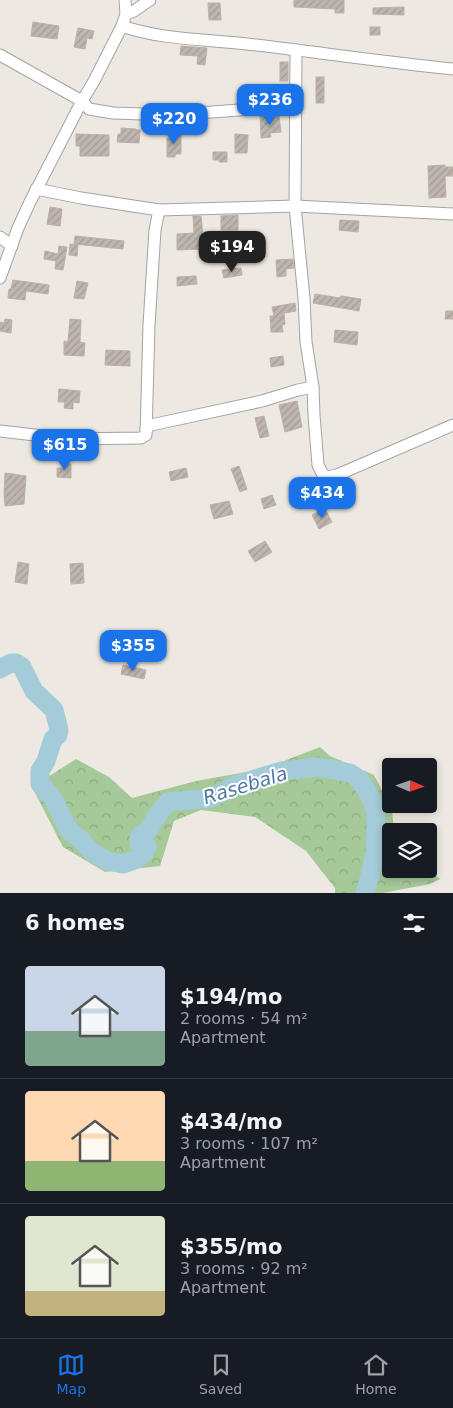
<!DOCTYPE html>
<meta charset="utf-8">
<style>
body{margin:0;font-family:"DejaVu Sans",sans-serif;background:#242831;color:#f1f3f6;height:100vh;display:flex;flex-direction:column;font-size:19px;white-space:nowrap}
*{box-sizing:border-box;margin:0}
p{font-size:16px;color:#9ea1a6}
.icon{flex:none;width:28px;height:28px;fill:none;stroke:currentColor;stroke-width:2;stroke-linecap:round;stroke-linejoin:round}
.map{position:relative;height:893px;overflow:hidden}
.side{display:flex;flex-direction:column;background:#171b24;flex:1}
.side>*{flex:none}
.needle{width:32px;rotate:92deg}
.tools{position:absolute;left:382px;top:758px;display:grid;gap:10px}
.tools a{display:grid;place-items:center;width:55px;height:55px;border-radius:5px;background:#171b24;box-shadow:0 2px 8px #0003;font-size:25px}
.price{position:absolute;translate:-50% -42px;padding:0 11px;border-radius:10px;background:#1a73e8;color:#fff;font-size:16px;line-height:32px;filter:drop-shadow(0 1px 2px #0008)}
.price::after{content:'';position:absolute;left:50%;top:30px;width:15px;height:11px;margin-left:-8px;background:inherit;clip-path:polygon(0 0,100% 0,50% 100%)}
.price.selected{background:#222;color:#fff}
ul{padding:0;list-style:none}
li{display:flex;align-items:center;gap:15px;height:125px;padding:0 25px}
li+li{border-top:1px solid #363941}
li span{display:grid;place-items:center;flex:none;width:140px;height:100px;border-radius:5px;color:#555}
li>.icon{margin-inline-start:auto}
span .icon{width:60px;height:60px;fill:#fffc;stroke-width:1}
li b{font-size:21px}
h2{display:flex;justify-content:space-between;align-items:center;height:60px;padding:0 25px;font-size:21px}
.tabs{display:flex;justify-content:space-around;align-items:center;height:70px;border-top:1px solid #363941;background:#171b24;font-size:14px;color:#9ea1a6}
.tabs a{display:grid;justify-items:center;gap:2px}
.tabs .selected{color:#1a73e8}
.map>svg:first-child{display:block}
</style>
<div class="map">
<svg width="453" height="893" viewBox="0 0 453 893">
<defs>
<pattern id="forest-crowns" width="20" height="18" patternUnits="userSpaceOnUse" patternTransform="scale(1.25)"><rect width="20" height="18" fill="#a6c999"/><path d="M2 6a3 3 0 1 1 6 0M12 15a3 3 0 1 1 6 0" fill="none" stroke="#8eac83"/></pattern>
<pattern id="building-hatch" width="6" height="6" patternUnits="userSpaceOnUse" patternTransform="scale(1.25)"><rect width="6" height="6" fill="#bdb5af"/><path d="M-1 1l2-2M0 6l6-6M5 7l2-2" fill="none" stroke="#a29b96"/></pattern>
</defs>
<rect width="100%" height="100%" fill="#ede9e2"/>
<path fill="url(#forest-crowns)" d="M320,747L330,756L374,775L392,810L394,831H391V862L389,878L434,874L440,879L430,884L383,893H335V888L306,851L255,817L201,810L174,821L160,866L105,872L63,847L32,787L76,759L109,777L132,798L196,781L246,772L281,762Z"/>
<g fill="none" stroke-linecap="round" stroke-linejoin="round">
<path stroke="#a4cbd8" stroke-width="19" d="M0,669L11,663H16L22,667L34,691L54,710L59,730L58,735L53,739L46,761L40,771V784L52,797L59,810L68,829L82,841L91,851L107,861L123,864L137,859L144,853L147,847L145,844L139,843V837L143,833L148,831L158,814L168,802L211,798L236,785L281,771L319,767L350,773L360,780L371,798L376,812L375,854L371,872L365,893"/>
</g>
<g fill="url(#building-hatch)" stroke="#bdb0a5">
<path d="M294,0H344V13H335V9L294,7Z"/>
<path d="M208,3H220L221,20H209Z"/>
<path d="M404,7V15L373,14V8Z"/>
<path d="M33,22L59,26L57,39L31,36Z"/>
<rect x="370" y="27" width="10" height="8"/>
<path d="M78,28L94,31L92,39L87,38L85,49L74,47Z"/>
<path d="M181,46L207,48L205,65L197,64L198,56L180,55Z"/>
<rect x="280" y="62" width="8" height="19"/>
<rect x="316" y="77" width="8" height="26"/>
<path d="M260,116H279L281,132L270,133L271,137L261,138Z"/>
<path d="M121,128L136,129V130H140L139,143L117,142L118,134H121Z"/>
<path d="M172,133H181V154H175V157H167V138H172Z"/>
<path d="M76,134L109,135V156H80V146H76Z"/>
<path d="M235,134L248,135L247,153H235Z"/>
<path d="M213,152H227V162H219V160H213Z"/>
<path d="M445,165V167H453V176H445L446,197L429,198L428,166Z"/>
<path d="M50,207L62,209L60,226L47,224Z"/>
<path d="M238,215V230H221V216Z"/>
<path d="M193,216H201L203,236H205V249L177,250V234L194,233Z"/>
<path d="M340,220L359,221L358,232L339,230Z"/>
<path d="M75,236L124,241L123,249L74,244Z"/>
<path d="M70,244L78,245L77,256L69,255Z"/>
<path d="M59,246L67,247L63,270L55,269L56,261L44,259L45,251L58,254Z"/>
<path d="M293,259L294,268L286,269V276L277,277L276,260Z"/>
<path d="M241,268L242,275L224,278L222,270Z"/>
<path d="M196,276L197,284L177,286V277Z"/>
<path d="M13,280L49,285L48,294L26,291L25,300L8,298L9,289H11Z"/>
<path d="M77,281L88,283L84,299L74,298Z"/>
<path d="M315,294L340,298L341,296L361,299L359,311L313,303Z"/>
<path d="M295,303L296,311L284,313L285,324L282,325L283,332H271L270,316H274L272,307Z"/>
<path d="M446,311H453V319H445Z"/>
<path d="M5,319L12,320L11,333L0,331V322L4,323Z"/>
<path d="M70,319L81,320L80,342L85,343L84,356L64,355V341L68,342Z"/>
<path d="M335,330L358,332L357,345L334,342Z"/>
<path d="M106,350L130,351V366L105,365Z"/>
<path d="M283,356L284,365L271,367L270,358Z"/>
<path d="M59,389L80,391L79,403L73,402V409L64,408L65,402H58Z"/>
<path d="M297,401L302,427L285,432L279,405Z"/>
<path d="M264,416L269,436L260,438L255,418Z"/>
<path d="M63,464H71V478L57,477V468H63Z"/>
<path d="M239,466L247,489L240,492L231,469Z"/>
<path d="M186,468L188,477L171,481L169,472Z"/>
<path d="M5,473L26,476L24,504L5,506L4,494Z"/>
<path d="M272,495L276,505L264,509L261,499Z"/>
<path d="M229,501L233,514L214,519L210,505Z"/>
<path d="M325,509L332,522L319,529L312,515Z"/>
<path d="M265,541L272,552L255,562L248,551Z"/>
<path d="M18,562L29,564L27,584L15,582Z"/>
<path d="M83,563L84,583L71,584L70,564Z"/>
<path d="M123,665L146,670L144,679L121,674Z"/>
</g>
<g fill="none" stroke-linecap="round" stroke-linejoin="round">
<defs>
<g id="minor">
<path d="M126,14L134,11L150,0"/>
<path d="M122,26C162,40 206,39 247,44C316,52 384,62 453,69"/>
<path d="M296,50L295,206L304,298L306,342L313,387L314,415L318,465L322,473L327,477L337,475L453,425"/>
<path d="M0,55L82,101L94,81L122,26L126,14L125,0"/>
<path d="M36,189L81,198L159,210L295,206L453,214"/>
<path d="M0,237L12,246"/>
<path d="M0,278L18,228L30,202L82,101L89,109L113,113L143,114L212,112L253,109L296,108"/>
<path d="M146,429L151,425L262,401L298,390L313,387"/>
<path d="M0,431L69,439L141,438L146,435L149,325L155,230L159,210"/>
</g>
</defs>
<use href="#minor" stroke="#a3a3a3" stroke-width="13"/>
<use href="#minor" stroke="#fff" stroke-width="11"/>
</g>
<g text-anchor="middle" stroke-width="4" stroke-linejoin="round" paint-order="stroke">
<g font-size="19" font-style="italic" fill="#4f78a4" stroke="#fff">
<text transform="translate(245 785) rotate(-17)" y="7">Rasebala</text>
</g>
</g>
</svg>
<div class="tools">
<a><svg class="needle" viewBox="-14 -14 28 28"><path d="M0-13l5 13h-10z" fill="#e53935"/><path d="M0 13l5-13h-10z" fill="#9ea1a6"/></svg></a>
<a><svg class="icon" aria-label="layers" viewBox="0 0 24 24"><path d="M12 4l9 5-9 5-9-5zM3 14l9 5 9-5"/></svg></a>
</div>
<b class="price" style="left:270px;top:126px">$236</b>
<b class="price" style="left:174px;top:145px">$220</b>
<b class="price selected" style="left:232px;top:273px">$194</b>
<b class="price" style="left:65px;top:471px">$615</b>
<b class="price" style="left:322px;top:519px">$434</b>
<b class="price" style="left:133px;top:672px">$355</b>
</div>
<section class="side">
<h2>6 homes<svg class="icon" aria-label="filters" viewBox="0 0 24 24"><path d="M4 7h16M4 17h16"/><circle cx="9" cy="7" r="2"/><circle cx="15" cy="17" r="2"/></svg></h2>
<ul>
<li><span style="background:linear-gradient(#c9d6e8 65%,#7fa58c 0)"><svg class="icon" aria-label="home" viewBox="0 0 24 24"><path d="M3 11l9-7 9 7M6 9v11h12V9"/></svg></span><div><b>$194/mo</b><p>2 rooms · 54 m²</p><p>Apartment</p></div></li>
<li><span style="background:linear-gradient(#ffd9b3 70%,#8fb573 0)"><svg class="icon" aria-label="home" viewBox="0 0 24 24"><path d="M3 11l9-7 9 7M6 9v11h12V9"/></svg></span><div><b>$434/mo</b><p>3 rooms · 107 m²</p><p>Apartment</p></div></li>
<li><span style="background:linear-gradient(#dfe7d0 75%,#c2b280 0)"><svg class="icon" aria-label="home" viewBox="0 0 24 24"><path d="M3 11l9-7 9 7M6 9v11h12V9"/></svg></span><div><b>$355/mo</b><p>3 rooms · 92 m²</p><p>Apartment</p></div></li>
</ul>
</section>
<nav class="tabs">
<a class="selected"><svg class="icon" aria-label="map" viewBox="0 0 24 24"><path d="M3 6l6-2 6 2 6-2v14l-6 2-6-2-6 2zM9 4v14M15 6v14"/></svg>Map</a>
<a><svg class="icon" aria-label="saved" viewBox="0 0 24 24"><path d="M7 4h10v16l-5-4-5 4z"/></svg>Saved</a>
<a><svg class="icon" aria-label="home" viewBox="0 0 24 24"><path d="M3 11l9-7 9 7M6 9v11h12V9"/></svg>Home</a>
</nav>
